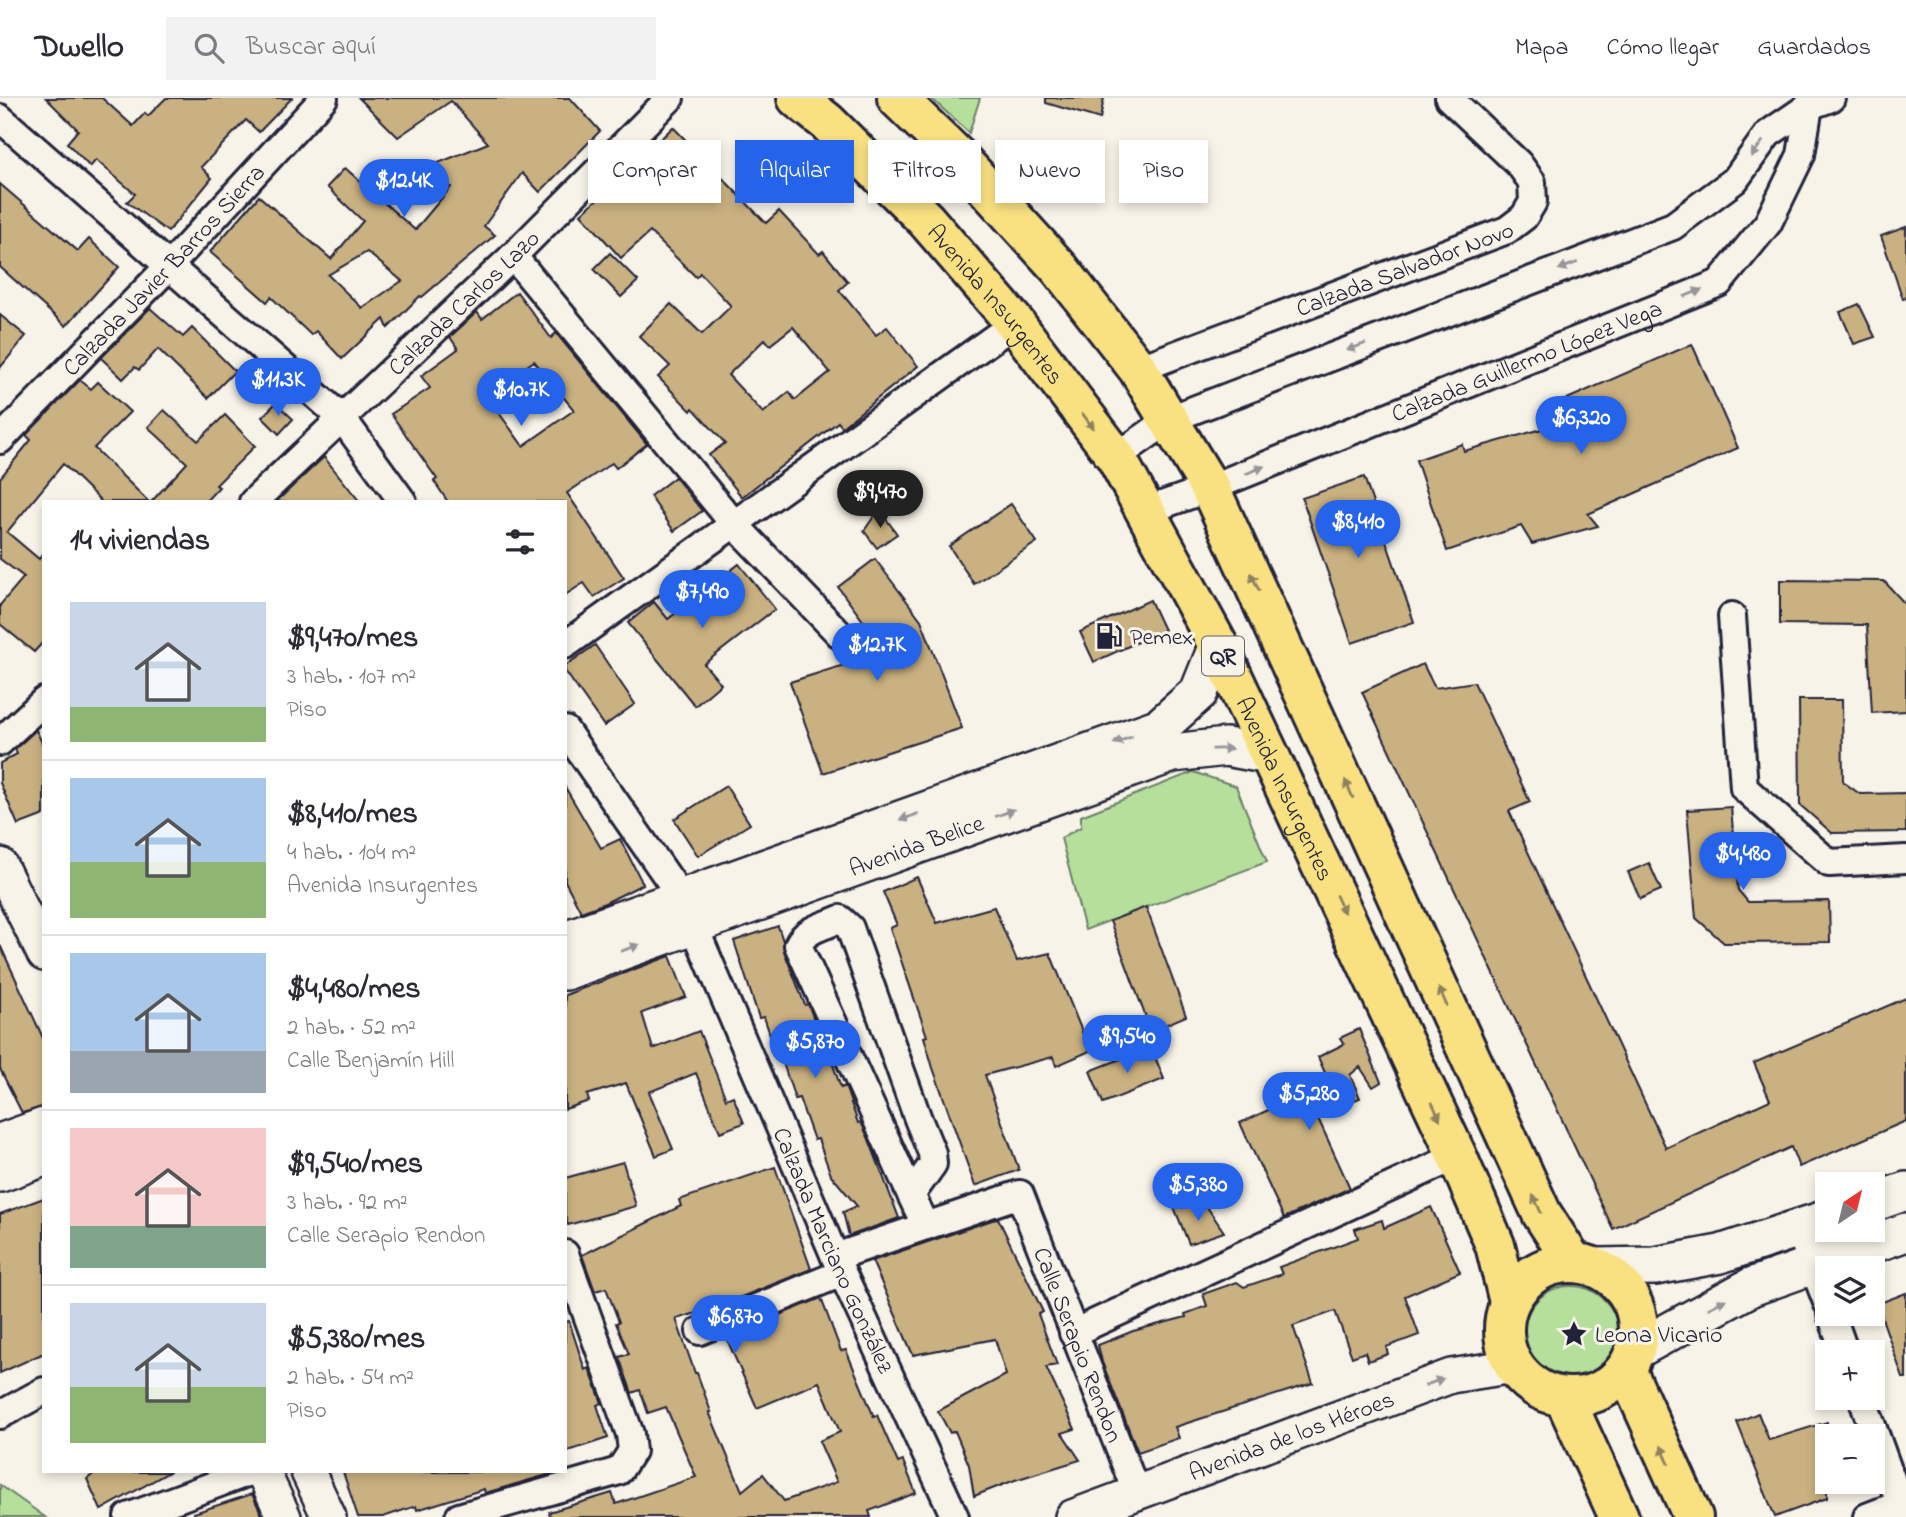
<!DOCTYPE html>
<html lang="es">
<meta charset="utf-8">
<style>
body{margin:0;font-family:"Indie Flower",sans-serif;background:#f2f2f3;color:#2b2b33;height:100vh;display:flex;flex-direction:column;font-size:26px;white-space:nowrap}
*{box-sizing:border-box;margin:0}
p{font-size:23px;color:#7c7c81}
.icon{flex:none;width:38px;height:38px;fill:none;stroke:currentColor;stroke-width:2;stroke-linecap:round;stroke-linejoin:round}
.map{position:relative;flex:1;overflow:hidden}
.drawer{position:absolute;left:42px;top:402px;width:525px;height:973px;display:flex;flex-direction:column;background:#fff;border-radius:0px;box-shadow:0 4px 10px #0003}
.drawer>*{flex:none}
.top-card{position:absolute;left:588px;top:42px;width:665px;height:63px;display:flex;gap:14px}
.needle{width:46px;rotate:35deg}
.fabs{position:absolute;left:1815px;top:1074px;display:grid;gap:14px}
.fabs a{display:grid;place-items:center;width:70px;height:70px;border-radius:0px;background:#fff;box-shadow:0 4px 10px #0003;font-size:35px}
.price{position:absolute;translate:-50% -60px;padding:0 16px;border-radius:24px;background:#2563eb;color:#fff;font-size:23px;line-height:46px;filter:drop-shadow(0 2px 4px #0008)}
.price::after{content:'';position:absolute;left:50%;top:42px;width:21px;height:16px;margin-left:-10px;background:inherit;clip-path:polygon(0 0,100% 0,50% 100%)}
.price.active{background:#222;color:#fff}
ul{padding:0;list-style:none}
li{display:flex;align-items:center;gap:21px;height:175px;padding:0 28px}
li+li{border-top:2px solid #e1e1e2}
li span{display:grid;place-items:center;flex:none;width:196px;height:140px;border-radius:0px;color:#555}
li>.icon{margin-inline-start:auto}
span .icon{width:84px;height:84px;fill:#fffc;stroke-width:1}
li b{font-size:30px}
h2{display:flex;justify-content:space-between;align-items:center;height:84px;padding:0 28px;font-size:30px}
.tag{padding:0 24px;border-radius:0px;background:#fff;box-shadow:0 4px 10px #0003;font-size:24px;line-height:63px}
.tag.active{background:#2563eb;color:#fff}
header{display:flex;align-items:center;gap:42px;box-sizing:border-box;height:98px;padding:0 35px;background:#fff;border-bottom:2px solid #e1e1e2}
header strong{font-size:33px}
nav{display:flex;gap:38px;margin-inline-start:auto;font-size:24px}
.search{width:490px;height:63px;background:#f2f2f3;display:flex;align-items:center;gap:18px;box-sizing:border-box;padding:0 24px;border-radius:0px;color:#7c7c81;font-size:26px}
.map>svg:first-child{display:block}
</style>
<header>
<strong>Dwello</strong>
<div class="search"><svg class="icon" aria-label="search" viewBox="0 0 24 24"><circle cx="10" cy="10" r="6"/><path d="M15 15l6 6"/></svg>Buscar aquí</div>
<nav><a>Mapa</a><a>Cómo llegar</a><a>Guardados</a></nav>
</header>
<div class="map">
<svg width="1906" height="1419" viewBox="0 0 1906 1419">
<rect width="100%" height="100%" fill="#f7f3e8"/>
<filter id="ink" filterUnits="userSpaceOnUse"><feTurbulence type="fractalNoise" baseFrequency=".0143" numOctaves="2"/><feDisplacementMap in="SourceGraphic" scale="14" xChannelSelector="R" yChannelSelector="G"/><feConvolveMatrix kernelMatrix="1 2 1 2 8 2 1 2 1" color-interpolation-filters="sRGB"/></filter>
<g filter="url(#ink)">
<g fill="#b5df9b" stroke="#6c806b" stroke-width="2">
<path d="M931,0H980L969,35Z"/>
<path d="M1193,674L1236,688L1267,764L1085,832L1061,740L1081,729V718Z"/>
<circle cx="1571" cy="1235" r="47"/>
<path d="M0,1387L45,1419H0Z"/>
</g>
<g fill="#cab181" stroke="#22223b" stroke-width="2" fill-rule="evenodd">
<path d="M46,0H102L133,28L145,15L148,18L166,0H292L259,34L246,22L201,69L212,80L168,134L127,104L135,96L96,62L90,69L67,45L78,32Z"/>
<path d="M359,0H570L600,33L540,94L522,75L484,128L495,137L422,199L420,198L388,230L384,221L342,261L316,233L311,237L271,199L267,204L210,154L259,98L331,161L363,123L327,89L345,70L415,132L451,89L428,69L488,45L451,3L398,39ZM367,154L402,183L362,210L328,177Z"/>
<path d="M1046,0H1104L1100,21L1046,5Z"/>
<path d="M673,29L766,125L779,113L819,156L823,153L848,184L839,192L876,237L887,229L918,268L842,329L838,324L742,399L709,357L725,345L693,310L691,313L658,279L670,268L639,238L671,206L702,236L731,208L700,175L696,179L650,134L621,160L581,116L607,92L615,101L650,70L640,61ZM793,229L830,274L795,302L789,294L763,315L728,277L765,241L770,247Z"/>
<path d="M0,86L78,153L89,141L119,169L66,228L0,169Z"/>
<path d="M1906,129V200L1903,201L1881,138Z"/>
<path d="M610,155L638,183L621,199L594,171Z"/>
<path d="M517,194L551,240L556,235L647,346L616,370L612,365L567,395L624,480L594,499L584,485L565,497V404H448L434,383L437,381L391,316L430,290L421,278L458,251L450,239L477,214L482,221ZM534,263L574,312L523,348L486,297Z"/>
<path d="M1859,206L1875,239L1854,246L1840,214Z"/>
<path d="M150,210L183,239L192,230L235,273L208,300L158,251L139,272L135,269L123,281L101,260Z"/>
<path d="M0,217L26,238L0,270Z"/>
<path d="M1692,246L1738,350L1588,416L1598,428L1532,446L1521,428L1447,453L1416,362L1462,346L1464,353L1549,329L1542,312Z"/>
<path d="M80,282L91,291L98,284L130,314L94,350L149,404H102L63,366L7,434L39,461L44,455V543L34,554L0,526V507L24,479L0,461V380L31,342L26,337Z"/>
<path d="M276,305L293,321L279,336L262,319Z"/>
<path d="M164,312L198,343L225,317L255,348L216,387L219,389L205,404H151L187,365L148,329Z"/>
<path d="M324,359L360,404H276L294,387Z"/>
<path d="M675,379L702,413L674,433L650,398Z"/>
<path d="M1364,379L1414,524L1352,545L1302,400Z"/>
<path d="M1011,406L1037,444L974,486L949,448Z"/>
<path d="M879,411L897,436L877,450L864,433Z"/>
<path d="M875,461L921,522L962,630L823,675L790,584L886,554L838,489Z"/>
<path d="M739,466L775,511L704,566L721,586L695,608L628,525L654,504L668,521Z"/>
<path d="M1780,482L1884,483L1906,507V613L1872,615L1867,527L1780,526Z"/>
<path d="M1150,502L1164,532L1094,564L1080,534Z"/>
<path d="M595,547L635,606L604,628L565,573V568Z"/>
<path d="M1423,566L1435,590L1474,584L1530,704L1509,713L1666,1050L1770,1002L1754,965L1906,900V1023L1799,1069L1791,1049L1613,1131L1362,594Z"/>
<path d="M1799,602H1842L1843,684L1860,696L1906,695V734L1832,735L1800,707Z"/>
<path d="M36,632L44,649V717L18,727L0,685V665L17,656L15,651Z"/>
<path d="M726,688L750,726L698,758L674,721Z"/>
<path d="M565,689L601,750L620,741L643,786L605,805L581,814L565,783Z"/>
<path d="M1731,709L1738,792L1748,804L1829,803L1830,844L1724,845L1696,820L1687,712Z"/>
<path d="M1649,765L1661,792L1640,801L1628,774Z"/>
<path d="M917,779L937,825L994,809L1017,863L1050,855L1090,953L1056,968L1053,959L985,977L1019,1072L975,1088L933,970L924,939L927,938L890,830L897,827L883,794Z"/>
<path d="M1146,809L1186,918L1151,933L1110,823Z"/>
<path d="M778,828L783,843L784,853L805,907L808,906L824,948L826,947L841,990L845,988L858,1025L861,1024L868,1039L899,1120L849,1138L843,1114L857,1108L831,1077L818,1041L814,1042L799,1000L795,1001L781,959L778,960L764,919L759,920L734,843Z"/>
<path d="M0,847L44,942V1009L22,1015L0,971Z"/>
<path d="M670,858L686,899L642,915L653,951L699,933L726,1001L733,998L744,1025L720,1034L696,975L649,994L673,1051L656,1058L626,985L587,997L589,1003L565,1011V897Z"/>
<path d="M1359,931L1381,984L1373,989L1360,969L1350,977L1360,1000L1316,1016L1350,1090L1284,1120L1240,1025L1329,984L1318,959L1344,946L1340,940Z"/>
<path d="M1151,949L1164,981L1103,1005L1090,973Z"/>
<path d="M623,1064L636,1108L568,1127L565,1117V1080Z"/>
<path d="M775,1069L811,1171L714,1210L676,1221L695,1275H697L711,1314H709L742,1393L763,1376L784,1403L837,1384L819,1343L840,1334L819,1284L757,1310L726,1239L821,1200L841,1253L846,1252L874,1319L877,1317L898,1365L903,1363L916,1395L869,1413L871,1419H550L549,1414L612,1395L616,1406L696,1379L666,1309L648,1315L640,1292L632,1295L619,1259L629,1256L616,1225L619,1224L606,1190L595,1193L582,1157L681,1108L679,1102Z"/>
<path d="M44,1100V1255L0,1275V1116Z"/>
<path d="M1205,1106L1224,1134L1189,1146L1174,1109Z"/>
<path d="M1431,1109L1460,1174L1405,1198L1419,1237L1386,1249L1388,1256L1368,1263L1365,1254L1352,1259L1335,1213L1293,1228L1313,1285L1175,1329L1179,1340L1138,1354L1102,1264L1098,1247L1133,1233L1186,1219L1185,1216L1207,1208L1203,1196L1237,1184L1244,1189L1282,1176L1279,1169L1358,1140L1355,1131L1382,1122L1384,1130Z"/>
<path d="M998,1120L1043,1214L1038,1216L1057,1267L1046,1269L1075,1331L1062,1335L1080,1362L1015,1382L974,1398L969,1367L955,1333L950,1335L938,1313L1006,1277L995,1241L913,1257L872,1163Z"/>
<path d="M1906,1195V1280H1903L1877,1206Z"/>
<path d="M569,1223L585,1272L589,1270L602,1305L597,1307L608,1340L565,1354V1224Z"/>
<path d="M1758,1315L1769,1342L1827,1324V1400L1775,1419L1737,1324Z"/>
<path d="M96,1374H169L101,1412L87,1381Z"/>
<path d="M343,1374H553L554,1375L485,1395L484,1391L417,1412L416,1408L383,1419H358Z"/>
<path d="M252,1396L263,1419H195L194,1415Z"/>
</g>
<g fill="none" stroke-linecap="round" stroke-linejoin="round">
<defs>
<g id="minor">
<path d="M0,20L342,320L403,404"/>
<path d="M513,158L734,426L850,547"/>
<path id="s1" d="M1138,271L1507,132L1524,119L1533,104L1532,84L1519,66L1449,0"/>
<path id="s2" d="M0,342L170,167L324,0"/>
<path d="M1116,359L1170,321L1673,128L1735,82L1768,36L1809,8L1831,0"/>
<path id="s3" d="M253,404L513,158L670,0"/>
<path id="s4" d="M1145,413L1210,390L1719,185L1768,125L1801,57L1809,8"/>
<path d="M1732,518L1744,690L1829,765L1906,761"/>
<path d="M565,547L1015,225"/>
<path id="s5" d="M565,632L682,800L835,1159L955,1419"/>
<path d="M0,644L44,603"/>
<path d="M911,1097L933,1066L932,1055L918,1021L850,830L840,821C825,828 805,831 798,847L911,1097L926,1128"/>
<path d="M1799,1131L1827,1204"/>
<path id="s6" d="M835,1159L1020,1096L1137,1396"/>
<path d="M1831,1216L1845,1255"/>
<path d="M700,1233L842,1175"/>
<path d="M1073,1235L1457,1058"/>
<path d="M1862,1300L1905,1419"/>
<path d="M0,1317L44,1293"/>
<path d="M128,1419L249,1374"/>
<path d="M459,1419L619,1373L632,1353L630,1336L565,1156"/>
<path d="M1867,1419L1906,1404"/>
</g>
<g id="tertiary">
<path d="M0,767L44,856"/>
<path d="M263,1374L284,1419"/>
<path d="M308,1374L329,1419"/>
<path id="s7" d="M1072,1419L1451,1278L1514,1268"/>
</g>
<g id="secondary">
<path d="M565,842L1160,629L1199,594L1218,547"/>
<path id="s8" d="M565,873L1173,655L1226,649L1270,657"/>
<path d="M0,1045L44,1029"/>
<path d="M0,1075L44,1059"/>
<path d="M1872,1105L1906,1093"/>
<path d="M1597,1169L1655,1168L1720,1156L1827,1121"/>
<path d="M1636,1252L1751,1189L1906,1134"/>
</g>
<g id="primary">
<path id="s9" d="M797,0L827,24L926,122L1015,225L1116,359L1218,547L1457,1058L1495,1147L1509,1204"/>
<path d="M897,0L958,59L1060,171L1138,271L1210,390L1542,1116L1573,1164"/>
<circle cx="1571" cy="1232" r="67"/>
<path d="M1626,1271L1693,1419"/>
<path d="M1564,1299L1619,1419"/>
</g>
</defs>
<use href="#minor" stroke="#22223b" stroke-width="32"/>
<use href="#tertiary" stroke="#22223b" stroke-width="38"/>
<use href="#secondary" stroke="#22223b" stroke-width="42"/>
<use href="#primary" stroke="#22223b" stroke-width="44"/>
<use href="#minor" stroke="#f7f3e8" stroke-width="26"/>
<use href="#tertiary" stroke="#f7f3e8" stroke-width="33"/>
<use href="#secondary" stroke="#f7f3e8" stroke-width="37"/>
<use href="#primary" stroke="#f9e181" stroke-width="38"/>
</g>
<defs><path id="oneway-solid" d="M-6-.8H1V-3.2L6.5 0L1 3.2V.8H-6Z" transform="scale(1.75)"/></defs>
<g fill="#97959a">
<use href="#oneway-solid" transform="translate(1757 51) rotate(126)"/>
<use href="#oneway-solid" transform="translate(1568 168) rotate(159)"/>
<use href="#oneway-solid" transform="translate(1693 195) rotate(-22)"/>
<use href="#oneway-solid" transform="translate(1356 249) rotate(159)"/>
<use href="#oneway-solid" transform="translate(1255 372) rotate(-22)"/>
<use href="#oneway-solid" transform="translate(1123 642) rotate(160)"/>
<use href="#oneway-solid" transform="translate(1222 651) rotate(-1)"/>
<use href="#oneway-solid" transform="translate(1005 715) rotate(-20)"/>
<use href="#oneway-solid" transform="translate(909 719) rotate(160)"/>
<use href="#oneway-solid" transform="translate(630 850) rotate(-20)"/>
<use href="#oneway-solid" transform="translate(1717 1206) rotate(-28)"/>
<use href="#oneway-solid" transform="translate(1434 1284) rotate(-21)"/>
</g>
<g fill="#8e825e">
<use href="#oneway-solid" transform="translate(1088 323) rotate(53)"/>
<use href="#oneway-solid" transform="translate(1255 484) rotate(-115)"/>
<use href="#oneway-solid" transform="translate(1349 691) rotate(-114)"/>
<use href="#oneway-solid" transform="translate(1340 806) rotate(65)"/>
<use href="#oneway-solid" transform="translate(1443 899) rotate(-114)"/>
<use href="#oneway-solid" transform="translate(1436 1013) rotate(65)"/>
<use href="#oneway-solid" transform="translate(1537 1106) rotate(-115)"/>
<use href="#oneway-solid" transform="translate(1665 1357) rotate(-114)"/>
</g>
</g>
<defs>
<symbol id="fuel-bare" viewBox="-9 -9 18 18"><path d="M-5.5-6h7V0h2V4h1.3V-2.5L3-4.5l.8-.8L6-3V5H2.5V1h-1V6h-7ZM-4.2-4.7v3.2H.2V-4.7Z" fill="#22223b" stroke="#f7f3e8" stroke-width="2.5" paint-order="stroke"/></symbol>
<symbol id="sight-bare" viewBox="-9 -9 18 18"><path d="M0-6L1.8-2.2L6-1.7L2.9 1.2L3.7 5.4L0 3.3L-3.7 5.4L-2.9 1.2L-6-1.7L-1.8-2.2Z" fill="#22223b" stroke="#f7f3e8" stroke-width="2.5" paint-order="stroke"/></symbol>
</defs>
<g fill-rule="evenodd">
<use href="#fuel-bare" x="1090" y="519" width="38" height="38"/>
<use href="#sight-bare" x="1555" y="1217" width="38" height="38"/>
</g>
<g text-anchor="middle" stroke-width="6" stroke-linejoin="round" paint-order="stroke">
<rect fill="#f7f3e8" stroke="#62616f" stroke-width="2" x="1202" y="538.5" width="42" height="39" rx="5"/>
<g font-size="23" font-weight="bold" fill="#22223b">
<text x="1223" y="566">QR</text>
</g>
<g font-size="24" fill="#22223b" stroke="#f7f3e8">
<text dy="8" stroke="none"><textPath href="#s1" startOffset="285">Calzada Salvador Novo</textPath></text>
<text dy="8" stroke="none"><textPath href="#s2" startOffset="236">Calzada Javier Barros Sierra</textPath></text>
<text dy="8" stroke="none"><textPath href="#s3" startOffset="290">Calzada Carlos Lazo</textPath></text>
<text dy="8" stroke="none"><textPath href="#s9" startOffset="287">Avenida Insurgentes</textPath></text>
<text dy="8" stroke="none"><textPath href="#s4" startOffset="410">Calzada Guillermo López Vega</textPath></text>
<text dy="8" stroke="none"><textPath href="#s9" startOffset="854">Avenida Insurgentes</textPath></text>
<text dy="8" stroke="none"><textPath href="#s8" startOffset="373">Avenida Belice</textPath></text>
<text dy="8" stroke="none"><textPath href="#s5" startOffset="588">Calzada Marciano González</textPath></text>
<text dy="8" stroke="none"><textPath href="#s6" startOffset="357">Calle Serapio Rendon</textPath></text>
<text dy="8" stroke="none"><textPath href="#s7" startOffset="234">Avenida de los Héroes</textPath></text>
</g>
<g font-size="24" fill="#22223b" stroke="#f7f3e8" text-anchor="start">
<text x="1130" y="546">Pemex</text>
<text x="1595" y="1244">Leona Vicario</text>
</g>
</g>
</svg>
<div class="fabs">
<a><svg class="needle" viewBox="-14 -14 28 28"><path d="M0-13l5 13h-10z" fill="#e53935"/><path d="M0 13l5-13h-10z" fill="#7c7c81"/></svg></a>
<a><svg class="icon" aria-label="layers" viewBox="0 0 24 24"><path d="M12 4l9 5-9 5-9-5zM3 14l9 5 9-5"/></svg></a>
<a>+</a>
<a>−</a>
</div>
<b class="price" style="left:404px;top:121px">$12.4K</b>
<b class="price" style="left:278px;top:320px">$11.3K</b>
<b class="price" style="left:521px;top:330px">$10.7K</b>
<b class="price" style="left:1581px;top:358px">$6,320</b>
<b class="price active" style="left:880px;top:432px">$9,470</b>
<b class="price" style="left:1358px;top:462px">$8,410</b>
<b class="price" style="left:702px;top:532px">$7,490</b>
<b class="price" style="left:877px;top:585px">$12.7K</b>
<b class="price" style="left:1743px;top:794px">$4,480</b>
<b class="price" style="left:1127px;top:977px">$9,540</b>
<b class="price" style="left:815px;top:982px">$5,870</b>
<b class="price" style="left:1309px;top:1034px">$5,280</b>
<b class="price" style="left:1198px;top:1125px">$5,380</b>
<b class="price" style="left:735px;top:1257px">$6,870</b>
<div class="top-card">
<a class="tag">Comprar</a>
<a class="tag active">Alquilar</a>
<a class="tag">Filtros</a>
<a class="tag">Nuevo</a>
<a class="tag">Piso</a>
</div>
<section class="drawer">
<h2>14 viviendas<svg class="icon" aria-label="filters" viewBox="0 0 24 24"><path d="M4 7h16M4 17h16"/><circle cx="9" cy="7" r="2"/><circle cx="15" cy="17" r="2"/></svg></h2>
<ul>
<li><span style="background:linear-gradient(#c9d6e8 75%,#8fb573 0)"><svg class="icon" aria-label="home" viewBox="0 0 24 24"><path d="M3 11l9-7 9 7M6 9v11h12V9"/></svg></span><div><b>$9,470/mes</b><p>3 hab. · 107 m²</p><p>Piso</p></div></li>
<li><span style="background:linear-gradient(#a9c7e8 60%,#8fb573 0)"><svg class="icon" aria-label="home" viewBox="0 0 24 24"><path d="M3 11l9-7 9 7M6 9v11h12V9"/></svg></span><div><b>$8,410/mes</b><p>4 hab. · 104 m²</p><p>Avenida Insurgentes</p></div></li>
<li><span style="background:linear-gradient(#a9c7e8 70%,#9aa5b1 0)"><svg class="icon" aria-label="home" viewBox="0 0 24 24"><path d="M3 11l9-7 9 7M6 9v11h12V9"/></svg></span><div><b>$4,480/mes</b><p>2 hab. · 52 m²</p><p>Calle Benjamín Hill</p></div></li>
<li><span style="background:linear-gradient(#f6c9c9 70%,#7fa58c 0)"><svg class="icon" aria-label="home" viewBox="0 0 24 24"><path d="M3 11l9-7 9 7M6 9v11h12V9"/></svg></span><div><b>$9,540/mes</b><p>3 hab. · 92 m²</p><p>Calle Serapio Rendon</p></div></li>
<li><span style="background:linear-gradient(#c9d6e8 60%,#8fb573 0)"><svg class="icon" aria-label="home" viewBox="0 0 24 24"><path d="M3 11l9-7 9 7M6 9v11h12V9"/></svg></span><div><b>$5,380/mes</b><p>2 hab. · 54 m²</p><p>Piso</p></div></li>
</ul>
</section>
</div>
